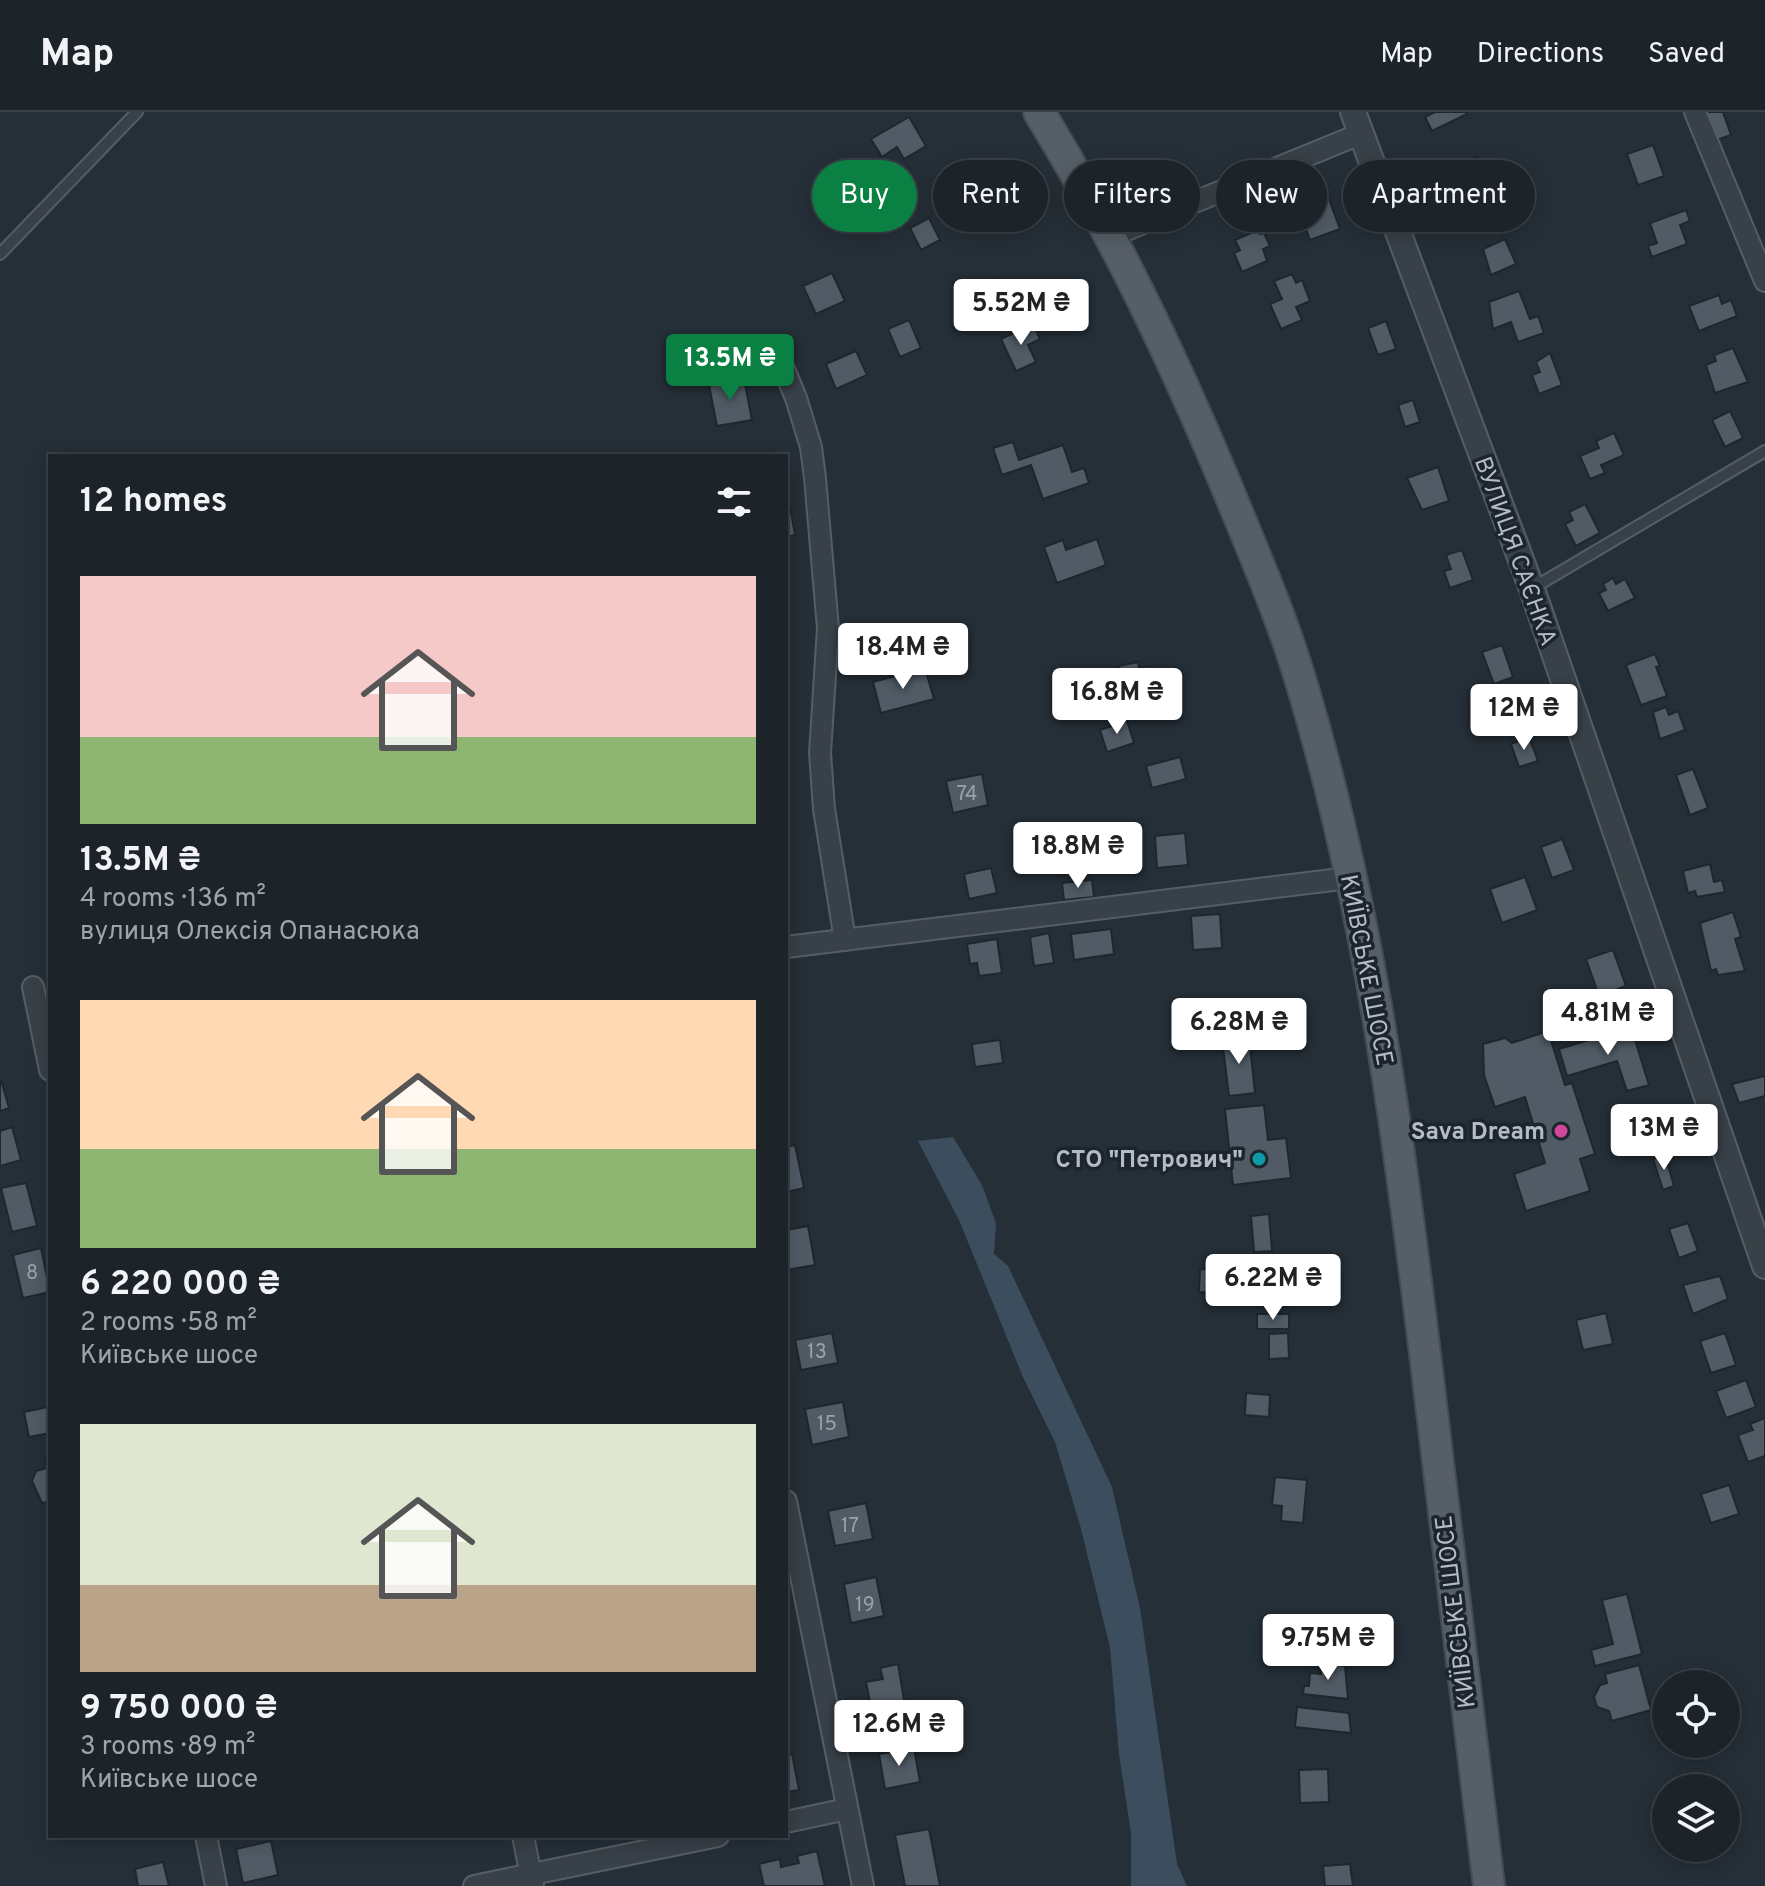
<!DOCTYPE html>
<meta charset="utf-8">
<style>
body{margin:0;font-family:Overpass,sans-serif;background:#292f35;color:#f1f3f6;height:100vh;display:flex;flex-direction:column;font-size:30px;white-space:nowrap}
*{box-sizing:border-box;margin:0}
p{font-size:26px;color:#a0a4a8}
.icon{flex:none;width:44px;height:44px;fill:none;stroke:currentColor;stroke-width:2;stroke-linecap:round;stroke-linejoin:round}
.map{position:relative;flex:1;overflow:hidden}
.drawer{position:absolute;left:48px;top:342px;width:740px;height:1384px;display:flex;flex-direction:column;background:#1c2329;border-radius:0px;box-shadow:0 4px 20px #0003,0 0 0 2px #3a4046}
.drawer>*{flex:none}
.banner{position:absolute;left:812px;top:48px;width:760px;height:72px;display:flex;gap:16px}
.buttons{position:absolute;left:1652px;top:1558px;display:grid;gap:16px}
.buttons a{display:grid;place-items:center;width:88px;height:88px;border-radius:50%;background:#1c2329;box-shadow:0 4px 20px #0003,0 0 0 2px #3a4046;font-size:40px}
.price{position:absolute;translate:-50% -68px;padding:0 18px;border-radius:8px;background:#fff;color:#222;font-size:26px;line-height:52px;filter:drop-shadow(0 2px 4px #0008)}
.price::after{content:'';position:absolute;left:50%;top:48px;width:24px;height:18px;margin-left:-12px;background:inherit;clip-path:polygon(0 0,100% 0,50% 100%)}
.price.current{background:#0b8043;color:#fff}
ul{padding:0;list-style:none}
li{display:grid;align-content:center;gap:16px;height:424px;padding:0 32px}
li span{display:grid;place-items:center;height:248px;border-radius:0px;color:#555}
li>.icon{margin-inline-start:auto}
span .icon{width:144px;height:144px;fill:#fffc;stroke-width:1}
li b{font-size:34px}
h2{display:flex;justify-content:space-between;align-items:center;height:96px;padding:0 32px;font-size:34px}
.tag{padding:0 28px;border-radius:36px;background:#1c2329;box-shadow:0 4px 20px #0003,0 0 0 2px #3a4046;font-size:28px;line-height:72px}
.tag.current{background:#0b8043;color:#fff}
header{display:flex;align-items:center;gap:48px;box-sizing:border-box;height:112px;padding:0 40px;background:#1c2329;border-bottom:2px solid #3a4046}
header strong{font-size:38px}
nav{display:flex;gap:44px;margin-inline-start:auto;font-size:28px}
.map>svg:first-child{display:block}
</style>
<header>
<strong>Map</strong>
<nav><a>Map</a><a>Directions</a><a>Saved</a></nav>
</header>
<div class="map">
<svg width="1765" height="1774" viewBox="0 0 1765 1774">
<rect width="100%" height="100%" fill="#252f37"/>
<path fill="#3c4e5e" d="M953,1025L982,1073L996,1111L994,1142L1008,1154L1112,1375L1140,1496L1177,1752L1187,1774H1131V1721L1119,1642L1110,1535L1080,1413L1055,1330L1023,1265L959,1108L918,1029Z"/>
<g fill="#505b65" stroke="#1f272e" stroke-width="2">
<path d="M1435,0H1466L1467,2L1432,19L1425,5Z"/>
<path d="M1704,0H1723L1731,23L1714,29Z"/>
<path d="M909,5L926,34L904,47L897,35L882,45L871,27Z"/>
<path d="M1653,33L1664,64L1638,73L1627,42Z"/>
<path d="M1477,45L1489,75L1471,83L1467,75L1458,79L1449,56Z"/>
<path d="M1322,68L1340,117L1310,128L1297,93L1315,86L1310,73Z"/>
<path d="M1686,98L1690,109L1680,113L1687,132L1652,145L1648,134L1657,131L1650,111Z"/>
<path d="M929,106L940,128L921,138L910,116Z"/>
<path d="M1258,118L1260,122L1264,121L1270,134L1263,137L1267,149L1242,160L1234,141L1240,138L1235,128Z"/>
<path d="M1505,127L1516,152L1491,163L1483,137Z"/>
<path d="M832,161L845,189L816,202L803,174Z"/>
<path d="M1292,162L1296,171L1302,168L1310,189L1296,195L1302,208L1281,217L1270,192L1282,187L1274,169Z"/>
<path d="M997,166L1009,191L1000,195L1003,202L985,211L970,179Z"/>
<path d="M1519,179L1530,207L1538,204L1544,221L1518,230L1511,210L1493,217L1489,190Z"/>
<path d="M1719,183L1722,192L1731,188L1737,204L1699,219L1689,194Z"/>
<path d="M909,208L921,236L900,245L888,217Z"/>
<path d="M1386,209L1396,237L1378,243L1368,216Z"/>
<path d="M1033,212L1040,227L1028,233L1036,250L1016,259L1001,227Z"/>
<path d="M1733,236L1748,270L1715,281L1706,253L1716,249L1714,243Z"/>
<path d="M856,239L867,263L836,277L826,252Z"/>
<path d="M1550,241L1562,273L1539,282L1532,263L1540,260L1536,250Z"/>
<path d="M744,267L752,308L717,314L709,273Z"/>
<path d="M1413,288L1420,310L1405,315L1398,293Z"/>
<path d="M1730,299L1743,326L1725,335L1712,308Z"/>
<path d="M1614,321L1624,343L1601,353L1605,361L1590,367L1580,344L1599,336L1596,329Z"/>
<path d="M1013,330L1019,348L1063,333L1072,360L1084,356L1089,371L1043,387L1031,353L1002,363L993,336Z"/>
<path d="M1438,355L1449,389L1422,398L1407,366Z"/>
<path d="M1585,392L1600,421L1576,434L1565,412L1573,408L1569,400Z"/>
<path d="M790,395L795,423L786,425V396Z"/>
<path d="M1097,427L1106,453L1057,471L1044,435L1063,428L1066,438Z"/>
<path d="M1462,438L1473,468L1450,476L1444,459L1451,457L1446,443Z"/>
<path d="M1613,466L1616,472L1625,467L1635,486L1608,499L1599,481L1606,478L1603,472Z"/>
<path d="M1502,533L1513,565L1494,572L1482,540Z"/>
<path d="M1655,542L1660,554L1656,555L1667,584L1641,593L1626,553Z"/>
<path d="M1138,550L1139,556L1148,554L1156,585L1139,590L1137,582L1126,584L1119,554Z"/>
<path d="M925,556L934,587L881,601L873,570Z"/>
<path d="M1666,595L1669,603L1678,599L1685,618L1660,627L1653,600Z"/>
<path d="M1127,609L1134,631L1107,640L1100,618Z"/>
<path d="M1529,625L1538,649L1519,655L1511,632Z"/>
<path d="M1180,645L1186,667L1152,676L1146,654Z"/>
<path d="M1693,657L1708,696L1690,703L1676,663Z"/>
<path d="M982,662L988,693L953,701L946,669Z"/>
<path d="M1185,721L1188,753L1157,756L1155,724Z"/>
<path d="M1059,726L1065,750L1044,756L1038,732Z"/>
<path d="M1562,727L1574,758L1552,766L1541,735Z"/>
<path d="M1710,752L1714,770L1722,768L1725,780L1697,785L1695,779L1688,781L1683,759Z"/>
<path d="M991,756L997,781L969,787L964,762Z"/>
<path d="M1525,765L1537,798L1502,811L1490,777Z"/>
<path d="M1092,768L1094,785L1064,788L1062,771Z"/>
<path d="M1733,800L1741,825L1735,827L1745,859L1718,863L1716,857L1711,859L1700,811Z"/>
<path d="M1220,802L1222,836L1193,838L1191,804Z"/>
<path d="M1111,817L1114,842L1074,848L1071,822Z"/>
<path d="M1049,821L1054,851L1034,854L1030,825Z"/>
<path d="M997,827L1002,861L979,864L977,851L970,852L967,832Z"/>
<path d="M1613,838L1626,874L1599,884L1586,847Z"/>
<path d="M1631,915L1649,973L1627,979L1617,949L1567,964L1559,937Z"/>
<path d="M1548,919L1565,973L1572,971L1595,1042L1580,1047L1590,1079L1526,1099L1514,1062L1545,1051L1525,985L1495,995L1484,963L1483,932L1505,926L1512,931Z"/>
<path d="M1249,924L1255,981L1229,984L1222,927Z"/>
<path d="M1000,928L1003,951L975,955L972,932Z"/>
<path d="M1765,964V984L1739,991L1732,972Z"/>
<path d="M1,968L9,996L0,999V969Z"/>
<path d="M1264,993L1268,1028L1286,1026L1291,1066L1233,1073L1225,997Z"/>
<path d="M12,1015L21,1048L0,1054V1019Z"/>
<path d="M795,1033L804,1076L786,1080V1035Z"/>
<path d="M1665,1043L1674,1074L1663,1078L1653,1047Z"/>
<path d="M26,1071L37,1114L12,1120L1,1076Z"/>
<path d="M1269,1102L1272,1139L1254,1140L1251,1104Z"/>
<path d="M1688,1111L1698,1139L1679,1146L1669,1117Z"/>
<path d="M808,1114L815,1153L786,1158V1118Z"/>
<path d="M41,1136L50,1180L23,1186L13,1143Z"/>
<path d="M1200,1157L1238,1159L1236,1183L1199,1180Z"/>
<path d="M1720,1164L1728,1187L1693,1202L1683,1173Z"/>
<path d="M1275,1173L1276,1192L1253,1193V1174Z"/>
<path d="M1606,1201L1613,1232L1583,1238L1576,1208Z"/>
<rect x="1257" y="1202" width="32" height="15"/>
<path d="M832,1221L838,1251L801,1258L795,1228Z"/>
<path d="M1288,1221L1289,1246L1269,1247V1222Z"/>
<path d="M1725,1221L1736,1253L1711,1261L1700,1229Z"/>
<path d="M1746,1268L1756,1295L1726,1306L1716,1279Z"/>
<path d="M1246,1281L1270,1283L1269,1305L1245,1303Z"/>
<path d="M50,1286V1321L29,1325L24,1300L48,1295L47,1287Z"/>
<path d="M843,1290L849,1325L812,1333L805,1297Z"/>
<path d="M1765,1306V1344L1748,1350L1738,1323L1753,1318L1750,1312Z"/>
<path d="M50,1344V1389L42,1391L32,1369L36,1359L47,1356L45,1345Z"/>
<path d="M1275,1365L1307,1368L1303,1411L1281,1409L1282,1394L1272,1393Z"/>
<path d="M1729,1373L1739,1402L1711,1411L1701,1382Z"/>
<path d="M866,1391L873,1427L835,1434L828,1399Z"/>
<path d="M876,1465L884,1504L851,1511L844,1472Z"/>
<path d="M1627,1482L1642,1542L1595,1554L1591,1538L1613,1532L1602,1488Z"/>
<path d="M1290,1505L1319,1510L1315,1530L1287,1525Z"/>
<path d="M1322,1551L1345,1554L1348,1587L1303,1582L1304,1574H1309L1310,1561L1321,1562Z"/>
<path d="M898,1552L906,1600L873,1606L866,1570L883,1567L880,1556Z"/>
<path d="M1639,1553L1651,1598L1612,1609L1609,1599L1597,1595L1594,1585L1600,1573L1607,1571L1605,1562Z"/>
<path d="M1297,1595L1349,1601L1351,1621L1295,1615Z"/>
<path d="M914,1636L920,1670L885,1677L879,1642Z"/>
<path d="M792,1642L799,1678L786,1680V1643Z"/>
<path d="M1328,1657L1329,1690L1300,1691L1299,1658Z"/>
<path d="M929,1717L940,1774H905L895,1723Z"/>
<path d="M271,1729L278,1763L243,1771L236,1737Z"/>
<path d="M817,1739L825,1774H764L759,1752L780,1747L781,1755L799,1751L797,1744Z"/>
<path d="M163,1750L169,1774H138L135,1757Z"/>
<path d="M1350,1752L1353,1774H1325L1323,1754Z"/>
</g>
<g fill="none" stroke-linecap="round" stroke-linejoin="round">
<defs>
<g id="service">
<path d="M0,142L137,0"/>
<path d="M1533,476L1765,339"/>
</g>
<g id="minor">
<path d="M1695,0L1765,169"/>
<path d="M1112,124L1360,22"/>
<path d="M778,243L796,286L811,335L815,366L828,516L820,641L824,697L845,828"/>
<path d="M786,835L1349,766"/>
<path d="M33,875L50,958"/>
<path d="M786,1389L863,1774"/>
<path d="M786,1710L847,1697"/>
<path d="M206,1724L216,1774"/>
<path d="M523,1724L533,1774"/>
<path d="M474,1774L718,1724"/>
</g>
<path id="tertiary" d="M1353,0L1532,477L1765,1154"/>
<path id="primary" d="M1039,0C1114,122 1171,242 1226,373C1253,439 1282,505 1302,573C1370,799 1400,1033 1428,1267C1448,1436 1468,1605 1489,1774"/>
</defs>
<use href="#service" stroke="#565e65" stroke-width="14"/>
<use href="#minor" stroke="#565e65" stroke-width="24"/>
<use href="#tertiary" stroke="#565e65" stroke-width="28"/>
<use href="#primary" stroke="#444c54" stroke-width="34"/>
<use href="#service" stroke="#384048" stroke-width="10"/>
<use href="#minor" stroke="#384048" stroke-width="20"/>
<use href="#tertiary" stroke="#384048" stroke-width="24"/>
<use href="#primary" stroke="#565f68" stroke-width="30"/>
</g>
<circle fill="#d1479c" stroke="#1d252c" stroke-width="3" cx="1561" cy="1019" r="8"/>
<circle fill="#0f9aa8" stroke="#1d252c" stroke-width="3" cx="1259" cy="1047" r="8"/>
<g text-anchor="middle" stroke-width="7" stroke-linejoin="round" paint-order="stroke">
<g font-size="20" fill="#9aa3ac">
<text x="967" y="688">74</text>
<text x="32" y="1167">8</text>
<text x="817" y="1246">13</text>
<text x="827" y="1318">15</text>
<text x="850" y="1420">17</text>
<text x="865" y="1499">19</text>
</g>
<g font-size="24" fill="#b3bbc4" stroke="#1d252c">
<text transform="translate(1516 439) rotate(70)" y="8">ВУЛИЦЯ САЄНКА</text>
<text transform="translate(1367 858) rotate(79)" y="8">КИЇВСЬКЕ ШОСЕ</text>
<text transform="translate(1455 1500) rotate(-97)" y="8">КИЇВСЬКЕ ШОСЕ</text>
</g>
<g font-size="24" font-weight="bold" fill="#b3bbc4" stroke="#1d252c" text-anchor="end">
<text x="1545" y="1027">Sava Dream</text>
<text x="1243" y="1055">СТО "Петрович"</text>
</g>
</g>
</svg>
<div class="buttons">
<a><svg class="icon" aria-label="locate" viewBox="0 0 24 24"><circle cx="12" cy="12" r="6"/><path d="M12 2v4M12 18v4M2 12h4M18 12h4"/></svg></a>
<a><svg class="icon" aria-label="layers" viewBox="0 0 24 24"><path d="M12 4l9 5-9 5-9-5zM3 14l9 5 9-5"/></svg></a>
</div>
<b class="price" style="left:1021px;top:235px">5.52M ₴</b>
<b class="price current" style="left:730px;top:290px">13.5M ₴</b>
<b class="price" style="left:903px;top:579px">18.4M ₴</b>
<b class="price" style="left:1117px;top:624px">16.8M ₴</b>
<b class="price" style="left:1524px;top:640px">12M ₴</b>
<b class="price" style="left:1078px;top:778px">18.8M ₴</b>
<b class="price" style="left:1608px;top:945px">4.81M ₴</b>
<b class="price" style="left:1239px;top:954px">6.28M ₴</b>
<b class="price" style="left:1664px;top:1060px">13M ₴</b>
<b class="price" style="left:1273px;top:1210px">6.22M ₴</b>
<b class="price" style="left:1328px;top:1570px">9.75M ₴</b>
<b class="price" style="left:899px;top:1656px">12.6M ₴</b>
<div class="banner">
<a class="tag current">Buy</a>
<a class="tag">Rent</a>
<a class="tag">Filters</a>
<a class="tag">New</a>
<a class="tag">Apartment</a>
</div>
<section class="drawer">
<h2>12 homes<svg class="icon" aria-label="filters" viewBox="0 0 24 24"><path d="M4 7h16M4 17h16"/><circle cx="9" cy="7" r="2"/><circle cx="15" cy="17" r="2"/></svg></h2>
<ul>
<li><span style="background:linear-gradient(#f6c9c9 65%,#8fb573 0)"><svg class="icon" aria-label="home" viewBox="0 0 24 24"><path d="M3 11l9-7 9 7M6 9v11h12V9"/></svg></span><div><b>13.5M ₴</b><p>4 rooms · 136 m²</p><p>вулиця Олексія Опанасюка</p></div></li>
<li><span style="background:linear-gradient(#ffd9b3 60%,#8fb573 0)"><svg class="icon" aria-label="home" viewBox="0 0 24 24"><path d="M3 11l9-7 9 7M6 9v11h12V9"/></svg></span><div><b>6 220 000 ₴</b><p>2 rooms · 58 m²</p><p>Київське шосе</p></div></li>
<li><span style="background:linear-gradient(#dfe7d0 65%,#b9a48a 0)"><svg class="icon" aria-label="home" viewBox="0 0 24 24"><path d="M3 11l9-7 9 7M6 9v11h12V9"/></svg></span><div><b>9 750 000 ₴</b><p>3 rooms · 89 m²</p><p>Київське шосе</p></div></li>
</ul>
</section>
</div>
